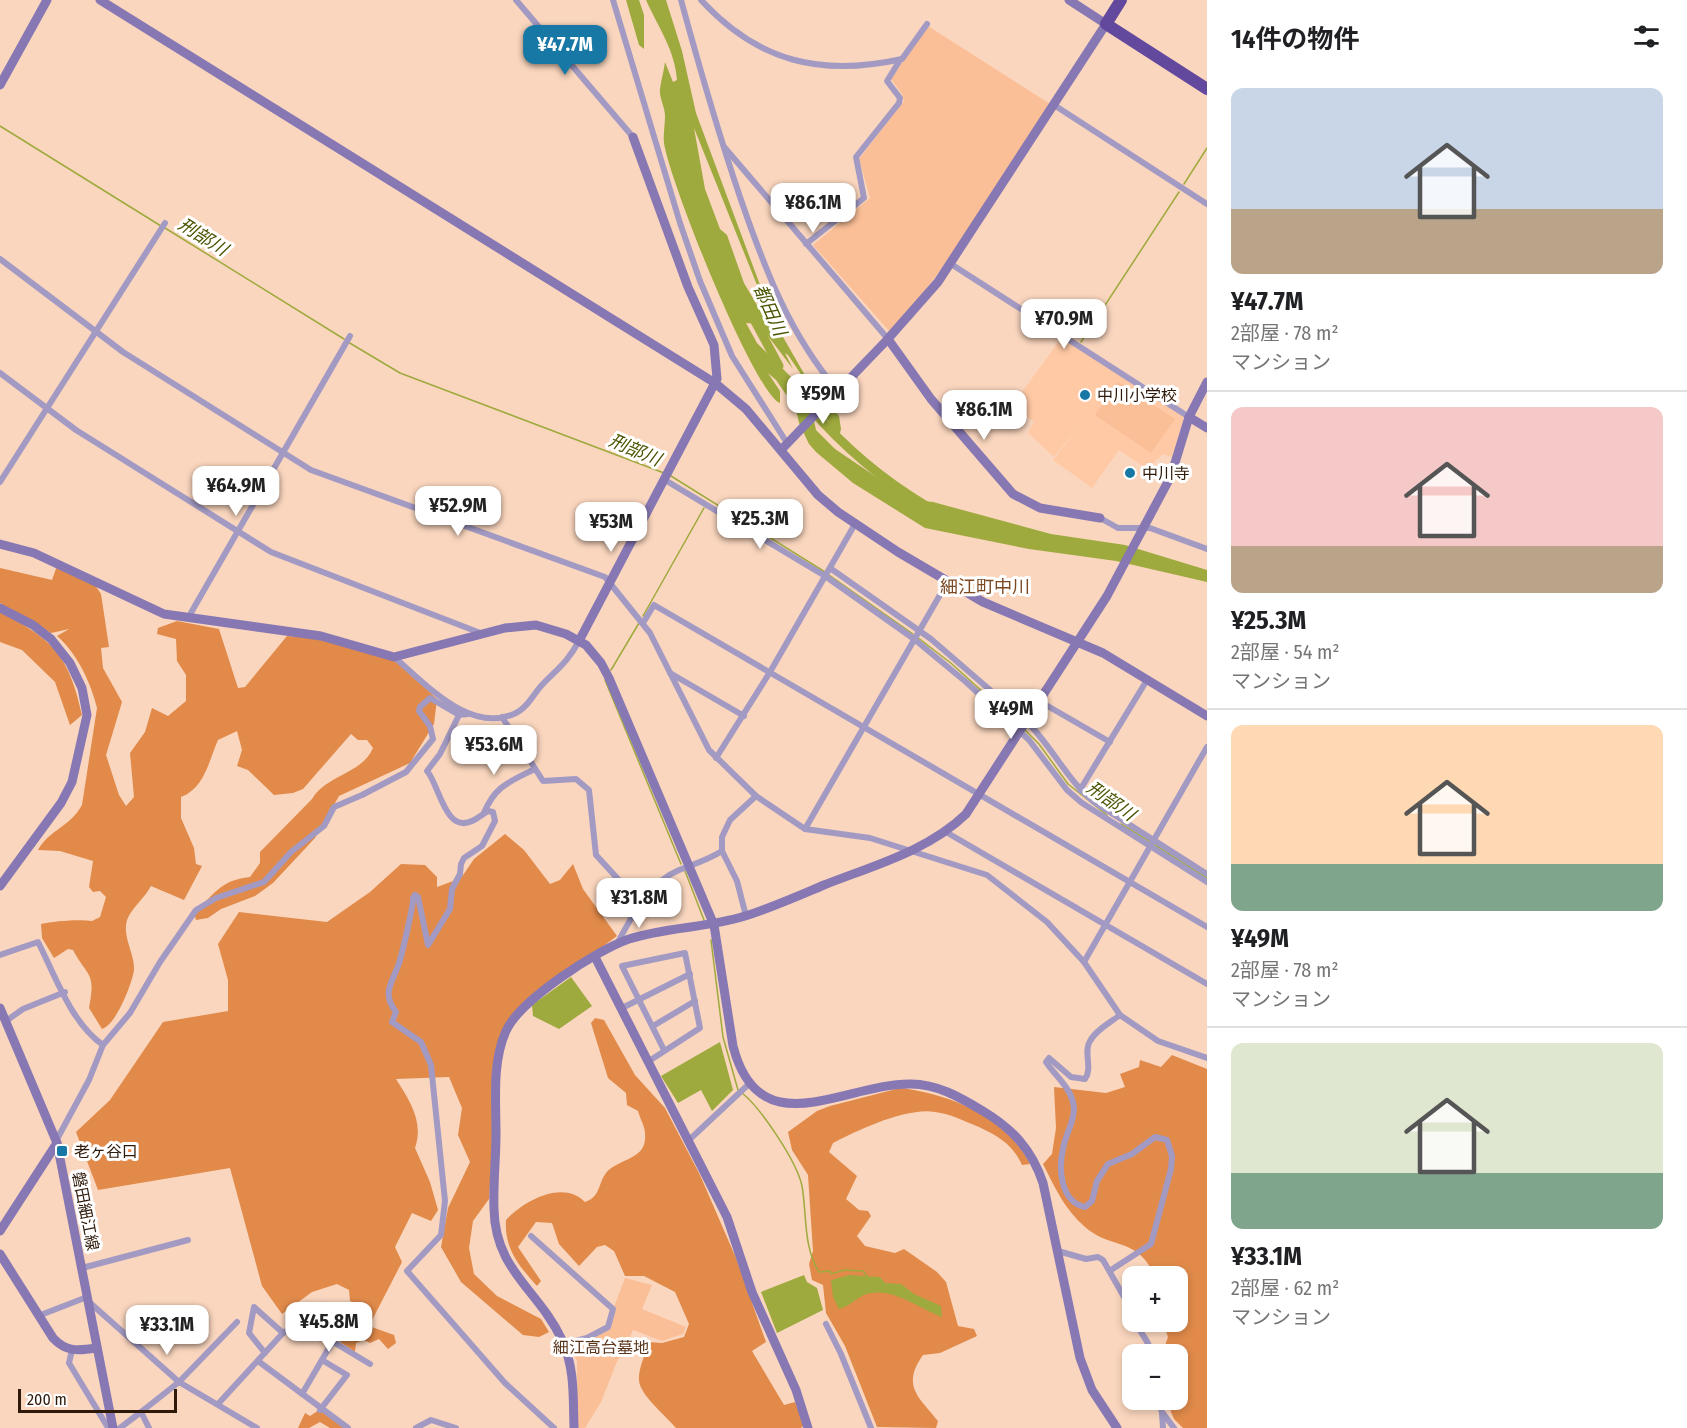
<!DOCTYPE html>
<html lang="ja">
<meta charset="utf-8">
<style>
body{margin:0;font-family:"Fira Sans Condensed","Noto Sans JP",sans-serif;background:#f2f2f2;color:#202124;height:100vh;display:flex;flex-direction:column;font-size:22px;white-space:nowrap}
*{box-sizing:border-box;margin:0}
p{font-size:20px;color:#757577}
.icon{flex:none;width:33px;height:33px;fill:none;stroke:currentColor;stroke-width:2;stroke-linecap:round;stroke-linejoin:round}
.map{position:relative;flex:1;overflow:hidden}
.drawer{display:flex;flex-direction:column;background:#fff;width:480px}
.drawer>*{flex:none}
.fabs{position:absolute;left:1122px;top:1266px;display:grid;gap:12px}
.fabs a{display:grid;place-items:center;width:66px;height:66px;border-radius:12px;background:#fff;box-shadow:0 3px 9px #0003;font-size:30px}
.scale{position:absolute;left:18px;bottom:15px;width:159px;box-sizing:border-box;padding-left:6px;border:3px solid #2f1a0a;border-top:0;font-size:16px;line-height:21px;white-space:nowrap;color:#2f1a0a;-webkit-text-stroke:4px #fff;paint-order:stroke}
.price{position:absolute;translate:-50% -51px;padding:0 14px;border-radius:12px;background:#fff;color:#222;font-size:20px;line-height:39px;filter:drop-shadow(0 2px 3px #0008)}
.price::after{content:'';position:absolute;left:50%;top:36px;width:18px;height:14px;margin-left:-9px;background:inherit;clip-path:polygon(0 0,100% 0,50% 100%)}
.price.current{background:#1878a5;color:#fff}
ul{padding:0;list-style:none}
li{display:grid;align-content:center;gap:12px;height:318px;padding:0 24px}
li+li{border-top:2px solid #e0e0e0}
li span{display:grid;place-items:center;height:186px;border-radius:12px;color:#555}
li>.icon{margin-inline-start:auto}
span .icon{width:108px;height:108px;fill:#fffc;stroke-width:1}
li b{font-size:26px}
h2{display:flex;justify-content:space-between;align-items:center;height:72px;padding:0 24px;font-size:26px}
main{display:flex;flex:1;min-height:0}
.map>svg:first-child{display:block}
</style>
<main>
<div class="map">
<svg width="1207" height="1428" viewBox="0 0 1207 1428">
<rect width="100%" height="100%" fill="#fad6be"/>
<path fill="#ffc9a5" d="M1062,337L1184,417L1172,457L1163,454L1147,469L1119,450L1092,488L1053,460L1087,417L1054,457L1028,433L1034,422L1012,406Z"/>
<g fill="#fbbf97">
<path d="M928,26L1050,104C999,182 952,264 890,332L813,245L870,198L859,159L904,101L902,94L891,79Z"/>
<path d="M1118,382L1175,419L1151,453L1095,415Z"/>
<path d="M625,1278L652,1285L642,1309L686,1327L683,1334L662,1341L633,1330L622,1357L618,1359L601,1402L585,1428H577V1361L568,1340C582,1338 592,1332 606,1328Z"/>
</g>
<g fill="#e18a4a">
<path d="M58,563L93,582L101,594L109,647L101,648L103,668L122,702L106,755L119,795L126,806L134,797L130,753L145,732L152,708L168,716L186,701V675L177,661L176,639L157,634L158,628L177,621L219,629L238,688L245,687L287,636L314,638L397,661L437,699L434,724L410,763L339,796L315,838L273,883L255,896L221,909L208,918L196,920L194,913C214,895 220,880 250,877L260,863V852L312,799C326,775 362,774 373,748L367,740H358L351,734L303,789L293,793L274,795L248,770L237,766L242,750L237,731L218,740C209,760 205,788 181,797V818L194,848L196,864L202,866L184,900L151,886C145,898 132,907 127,920C122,937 135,954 134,970C132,984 116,1025 102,1029L89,1008C96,971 88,978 73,950L68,949L54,958L42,938L41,924C54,921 80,919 92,921L100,917L106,897L100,891L93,892L89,887L93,861L60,851L38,850C50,829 69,828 82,805L97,708C91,683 77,653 57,636L69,629L51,633L0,603V568L52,580Z"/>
<path d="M0,612C54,640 69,656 82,715L70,725L55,682L22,650L0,642Z"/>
<path d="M505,834L524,850L550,884L560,880L573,864L583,889L617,936L539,994L506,1031L497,1075L489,1199L473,1221L469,1248L474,1274L497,1296L541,1319L549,1332L539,1337L523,1335L461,1282L441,1247L448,1208L470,1162L458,1135L462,1108L449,1077L396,1079C410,1101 424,1122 415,1148L430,1182L438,1210L431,1221L412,1213L395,1247L402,1262L369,1326L394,1335L396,1343L388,1349L379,1339L370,1343L364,1340L356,1343L355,1352L336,1339L340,1329L360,1316L358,1305L350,1301L349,1290L337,1284L312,1292L282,1314L262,1286L230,1168L98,1190L76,1132L110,1100L163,1022L228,1011V980L218,944L239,912L327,922L370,892L401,864L425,865L437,877V887L461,878L474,859Z"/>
<path d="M595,1018L604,1020L635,1075L665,1108L700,1175L736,1258L766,1342L752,1351L784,1405L795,1402L804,1425L801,1428H676C666,1416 639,1394 639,1380C638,1369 646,1353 649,1342L662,1343L684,1337L689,1324L675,1292L644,1276H625L614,1251L605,1245L597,1247L579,1266L559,1244L552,1223L536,1222L518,1247L541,1281L537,1286C519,1266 504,1248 506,1220C523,1201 563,1179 585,1202C599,1197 598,1187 604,1176C614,1158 648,1162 645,1134C645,1126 640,1119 638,1111L627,1105L626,1093L608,1078L591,1023Z"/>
<path d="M1172,1055L1207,1069V1428H1183L1174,1419L1166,1400H1178V1354H1162L1168,1337L1163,1322H1178V1276H1155C1137,1236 1111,1250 1085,1227C1065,1210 1054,1186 1043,1164L1052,1154L1056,1128L1054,1087L1106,1093L1125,1087L1120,1074L1139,1067L1140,1060L1161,1067Z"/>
<path d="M900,1088C951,1094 1006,1117 1030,1164L1022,1165C1013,1145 1000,1137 979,1127C964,1121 951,1114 935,1112C907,1107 858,1130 833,1143L829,1152L857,1176L846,1199L859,1210L868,1211L871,1216L857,1236L865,1246L895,1253L904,1249L937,1272L946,1282L958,1326L974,1329L977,1336L940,1353L923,1355C901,1386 919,1397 938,1421L936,1428L877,1427L845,1346L826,1313L823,1285L812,1280L809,1264L813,1251L808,1175L792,1150L788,1132L817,1111L830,1106Z"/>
<path d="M319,1410L345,1428H330L320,1422L309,1428H298L305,1413L310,1416Z"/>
</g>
<g fill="#9eaa3d" fill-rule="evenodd">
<path d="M626,0H639L644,15V49L639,45Z"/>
<path d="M646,0H666L682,51L696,113L763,293L757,285L694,128L705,189L720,229L727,235L744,283L761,312L783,337L806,377L839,416L841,429L839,437L827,419L811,407L816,430L835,449L909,499L933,502L1051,534L1125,545L1207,570V582L1116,561L1029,549L925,528L853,483L816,452L809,444L799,423L796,409L776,380L768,373L780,391V403C754,393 669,180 664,143C663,135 665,125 665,116C665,107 659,98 660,89C661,80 664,71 665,62L673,82L677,80C675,50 658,27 646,0ZM746,323L759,324L793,369L785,353L788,355L813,392L817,403L757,343Z"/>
<path d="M571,977L592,1006L559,1029L533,1016L532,1005Z"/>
<path d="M720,1042L733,1090L712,1111L701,1090L678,1103L661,1076Z"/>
<path d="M804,1275L807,1282L817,1288L823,1310L777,1333L761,1292Z"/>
<path d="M849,1275L880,1277L885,1283L901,1284L914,1294L941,1306L942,1317C918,1308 890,1285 864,1295C855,1299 850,1306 839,1309L833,1297L831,1280Z"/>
</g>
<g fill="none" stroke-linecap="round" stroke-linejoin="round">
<g stroke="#9eaa3d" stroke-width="1.5">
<path d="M0,126L161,226"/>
<path d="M1184,184L1207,148"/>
<path d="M165,228L344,339"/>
<path d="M348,342L400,373L664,473"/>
<path d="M1081,342L1179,192"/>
<path d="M671,476L825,572"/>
<path d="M829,575L913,634"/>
<path d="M643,616L704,508"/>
<path d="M917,637L952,664L1018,724"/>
<path d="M611,670L639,623"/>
<path d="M605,680L681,864"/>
<path d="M1024,729L1039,744L1068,784L1107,815"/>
<path d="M1121,824L1151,842"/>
<path d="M1155,845L1207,878"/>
<path d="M685,871L704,920"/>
<path d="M711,940L723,1037L738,1090"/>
<path d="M742,1093C761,1108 797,1162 802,1186C807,1214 803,1247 819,1272L830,1271L831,1274L844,1270L863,1271L867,1276"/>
</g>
<g stroke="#9eaa3d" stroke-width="9">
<path d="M750,312L779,366"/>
<path d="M810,408C844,447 881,479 925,505"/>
</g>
<g stroke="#a39ac3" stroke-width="6">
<path d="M516,0L633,137"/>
<path d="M613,0L680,223L700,281L732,356L787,443"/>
<path d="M681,0C699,66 718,132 740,197C764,267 789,334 838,391"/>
<path d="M701,0C758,62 821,77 902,59L927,24"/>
<path d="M1054,105L1207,204"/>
<path d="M725,148L888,339"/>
<path d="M806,244L864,198L856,157L899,103L900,98L887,81L900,60"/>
<path d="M0,259L123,352L311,470L605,577L650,633L709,750L756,796L730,820L722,837V851L737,881L746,916"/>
<path d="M951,264L1189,417"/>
<path d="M0,373L76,430L271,552L483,634"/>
<path d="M665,480L825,576L914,639L966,682L1029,740L1067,790L1082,803L1207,882"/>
<path d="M0,482L165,223"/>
<path d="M1100,518L1118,528H1150L1207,549"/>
<path d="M830,568L931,639L1026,721C1052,746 1066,779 1094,802L1207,874"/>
<path d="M188,618L350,336"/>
<path d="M643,623L654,605L1207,927"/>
<path d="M394,657C426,684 470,735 516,713C527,708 533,695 541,686C557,669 567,663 579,641"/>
<path d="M670,673L744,716"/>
<path d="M1039,701L1110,742"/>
<path d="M468,714L459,715L440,754L427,771C439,784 445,834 472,821C478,818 483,814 488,811L493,812L495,821L482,846L464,858L461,864L460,874L452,889L450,909L428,945L418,897L415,895L413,898C414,903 401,959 398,966C391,984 382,994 396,1012L392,1022L421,1042L431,1065L445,1201L441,1235L407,1271L505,1383L554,1428"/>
<path d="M502,717L543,781L576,779L589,790L596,855L640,903"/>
<path d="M716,758L770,672L855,524"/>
<path d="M1080,790L1147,680"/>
<path d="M756,796L805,829L870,838L987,875L1047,922L1084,962L1120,1015L1158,1041L1207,1058"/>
<path d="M484,813C495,786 509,782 535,769"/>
<path d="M805,829L948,581"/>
<path d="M946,832L1207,984"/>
<path d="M617,944C632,916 648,883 679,870C694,864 708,860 722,851"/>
<path d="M0,955L38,942C55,975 71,1023 103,1045"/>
<path d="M1084,962L1207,747"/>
<path d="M622,1008L690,974"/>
<path d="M6,1021L23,1009L65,992"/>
<path d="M653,1026L695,1001"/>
<path d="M649,1061L700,1028L685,953L622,966L664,1050"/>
<path d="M689,1140L750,1083"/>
<path d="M56,1141L89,1080L103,1045L130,1013L160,962L196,910L216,898L264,882L291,852L324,826L334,807L362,795L406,772L433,739L430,726L419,711L420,707L430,698L459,715"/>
<path d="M531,1236L613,1309L608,1327L587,1338L563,1344"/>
<path d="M1058,1251L1086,1259L1098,1257L1103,1260L1132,1311"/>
<path d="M82,1268L188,1240"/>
<path d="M1111,1270L1151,1244L1171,1169L1172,1156L1167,1140L1155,1137L1132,1154L1108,1164L1097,1181L1092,1201L1085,1207C1061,1202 1058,1170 1063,1149C1065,1136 1074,1122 1074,1109C1073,1089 1056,1077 1046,1062L1049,1058L1071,1077L1085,1079C1093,1068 1083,1052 1090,1041C1096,1030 1111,1022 1120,1015"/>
<path d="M88,1301L179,1382L141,1412"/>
<path d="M38,1316L87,1297"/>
<path d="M237,1322L179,1382L257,1428"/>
<path d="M300,1322L370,1364"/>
<path d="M1135,1322C1140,1333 1151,1343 1151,1354"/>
<path d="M826,1324L841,1354L871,1428"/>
<path d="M72,1350L69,1363L107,1426"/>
<path d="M265,1353L249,1333L254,1307L283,1333"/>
<path d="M258,1361L348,1428"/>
<path d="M302,1394L333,1341"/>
<path d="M1158,1400L1162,1412L1174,1428"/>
<path d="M218,1404L283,1333L326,1305"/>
<path d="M320,1410L347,1375L322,1360"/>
<path d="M1162,1413L1163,1428"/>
<path d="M120,1428L141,1412L149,1428"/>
<path d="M416,1428L431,1420L456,1428"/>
</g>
<g stroke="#8778b4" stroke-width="9">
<path d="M100,0L715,383L746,409L818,495L838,512L898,552L983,602L1103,653L1207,716"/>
<path d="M0,85L47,0"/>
<path d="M888,339L931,399L1013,494L1040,508L1100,518"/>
<path d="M1189,417L1207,428"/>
<path d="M781,450L886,341L938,282L1106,24L1069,0"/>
<path d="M0,544L34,553L164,614L321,636L394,657L505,628L536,625L566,634L586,645L601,663L609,678L714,925L733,1046C759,1148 845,1083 911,1084C938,1084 961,1098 983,1111C1013,1129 1032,1150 1043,1183L1080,1358L1092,1390L1117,1428"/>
<path d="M0,608L33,625L51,639L70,663L82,688L87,715L72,782L61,803L0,886"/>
<path d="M579,641L717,379L714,345L688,287L633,137"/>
<path d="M595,957L727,1217L752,1292L796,1390L808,1428"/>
<path d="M0,1008L57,1143L113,1428"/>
<path d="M0,1231L57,1143"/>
<path d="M0,1254L53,1338C66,1352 78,1351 96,1348"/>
<path d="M574,1428C573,1398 575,1368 562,1340C539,1290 495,1271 494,1209C493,1184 496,1159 496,1134C496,1100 492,1062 506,1031C520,1000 597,950 629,939C666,927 707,928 745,916C771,908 798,896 824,885C872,866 928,851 966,814L1107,596L1171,476L1189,417L1207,382"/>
</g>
<path stroke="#63499d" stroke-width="12" d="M1121,0L1106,24L1207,89"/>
</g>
<g fill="#1878a5" stroke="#fff" stroke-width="2">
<circle cx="1085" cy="395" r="6"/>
<circle cx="1130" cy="473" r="6"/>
<rect x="56" y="1145" width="12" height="12" rx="3"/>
</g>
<g text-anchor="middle" stroke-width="6" stroke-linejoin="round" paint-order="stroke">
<g font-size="16" fill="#2f1a0a" stroke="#fff" text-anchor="start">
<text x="1097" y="401">中川小学校</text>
<text x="1142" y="479">中川寺</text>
<text x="74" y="1157">老ヶ谷口</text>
</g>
<g font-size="16" fill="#2f1a0a" stroke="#fff">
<text transform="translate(86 1211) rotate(79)" y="6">磐田細江線</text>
</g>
<g font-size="16" fill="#59351b" stroke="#fff">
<text x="601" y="1353">細江高台墓地</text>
</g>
<g font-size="18" font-style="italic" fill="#4d5400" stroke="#fff">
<text transform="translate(203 237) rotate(32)" y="6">刑部川</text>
<text transform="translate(770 310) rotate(66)" y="6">都田川</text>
<text transform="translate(635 450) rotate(23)" y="6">刑部川</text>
<text transform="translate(1111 801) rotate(35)" y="6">刑部川</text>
</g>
<g font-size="18" fill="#7c4923" stroke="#fff">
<text x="985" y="593">細江町中川</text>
</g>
</g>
</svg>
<div class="fabs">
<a>+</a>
<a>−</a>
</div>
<div class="scale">200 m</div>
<b class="price current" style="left:565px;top:76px">¥47.7M</b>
<b class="price" style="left:813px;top:234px">¥86.1M</b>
<b class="price" style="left:1064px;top:350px">¥70.9M</b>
<b class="price" style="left:823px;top:425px">¥59M</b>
<b class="price" style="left:984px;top:441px">¥86.1M</b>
<b class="price" style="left:236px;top:517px">¥64.9M</b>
<b class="price" style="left:458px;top:537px">¥52.9M</b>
<b class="price" style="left:760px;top:550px">¥25.3M</b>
<b class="price" style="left:611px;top:553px">¥53M</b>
<b class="price" style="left:1011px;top:740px">¥49M</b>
<b class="price" style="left:494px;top:776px">¥53.6M</b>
<b class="price" style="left:639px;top:929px">¥31.8M</b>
<b class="price" style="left:329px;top:1353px">¥45.8M</b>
<b class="price" style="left:167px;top:1356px">¥33.1M</b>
</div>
<section class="drawer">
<h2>14件の物件<svg class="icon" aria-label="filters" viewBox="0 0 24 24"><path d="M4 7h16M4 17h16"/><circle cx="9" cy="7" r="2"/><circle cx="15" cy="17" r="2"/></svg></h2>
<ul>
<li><span style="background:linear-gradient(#c9d6e8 65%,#b9a48a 0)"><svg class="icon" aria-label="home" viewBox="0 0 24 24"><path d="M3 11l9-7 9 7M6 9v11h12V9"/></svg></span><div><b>¥47.7M</b><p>2部屋 · 78 m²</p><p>マンション</p></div></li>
<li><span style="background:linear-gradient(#f6c9c9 75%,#b9a48a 0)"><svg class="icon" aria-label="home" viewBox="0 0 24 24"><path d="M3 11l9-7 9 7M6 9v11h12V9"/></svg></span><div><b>¥25.3M</b><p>2部屋 · 54 m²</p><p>マンション</p></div></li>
<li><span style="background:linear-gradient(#ffd9b3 75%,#7fa58c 0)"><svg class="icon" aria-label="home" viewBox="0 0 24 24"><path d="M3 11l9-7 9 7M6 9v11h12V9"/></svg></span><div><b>¥49M</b><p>2部屋 · 78 m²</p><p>マンション</p></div></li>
<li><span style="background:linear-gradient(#dfe7d0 70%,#7fa58c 0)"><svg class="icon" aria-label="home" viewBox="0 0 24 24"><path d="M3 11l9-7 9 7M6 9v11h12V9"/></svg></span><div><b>¥33.1M</b><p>2部屋 · 62 m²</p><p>マンション</p></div></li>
</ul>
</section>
</main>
